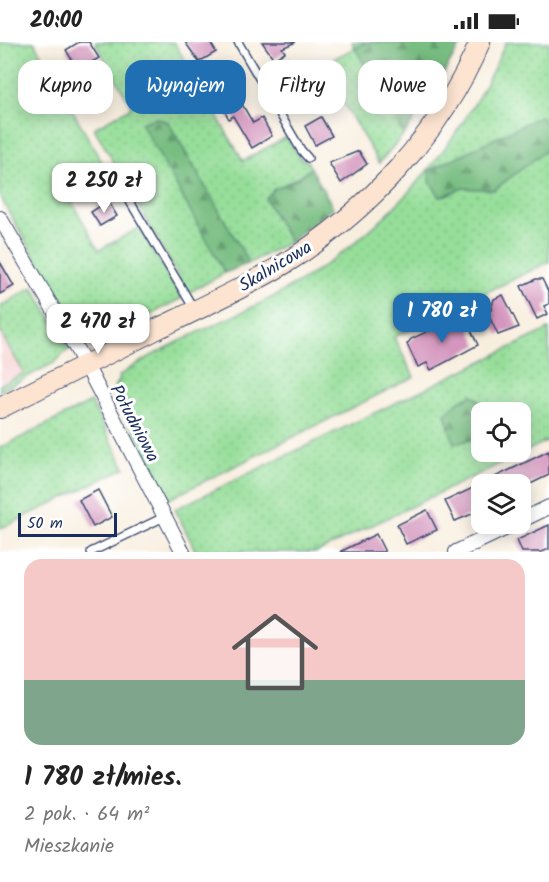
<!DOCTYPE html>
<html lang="pl">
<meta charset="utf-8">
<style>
body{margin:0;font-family:Kalam,sans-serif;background:#f6f6f6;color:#222;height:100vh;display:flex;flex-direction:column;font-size:22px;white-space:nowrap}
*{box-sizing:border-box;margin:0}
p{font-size:20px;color:#767676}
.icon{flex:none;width:33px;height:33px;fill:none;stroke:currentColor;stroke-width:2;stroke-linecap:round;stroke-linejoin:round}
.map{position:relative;height:510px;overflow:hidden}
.drawer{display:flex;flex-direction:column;background:#fff;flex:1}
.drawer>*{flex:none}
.guide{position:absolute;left:18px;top:18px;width:513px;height:54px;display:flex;gap:12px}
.controls{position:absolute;left:471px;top:360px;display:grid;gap:12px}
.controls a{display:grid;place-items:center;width:60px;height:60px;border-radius:12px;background:#fff;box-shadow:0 3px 15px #0003;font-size:30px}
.scale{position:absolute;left:18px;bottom:15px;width:99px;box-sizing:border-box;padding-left:6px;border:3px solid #1b2f5e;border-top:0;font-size:16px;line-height:21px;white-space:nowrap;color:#1b2f5e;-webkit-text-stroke:4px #fff;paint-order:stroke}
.price{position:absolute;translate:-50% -51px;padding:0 14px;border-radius:12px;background:#fff;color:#222;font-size:20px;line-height:39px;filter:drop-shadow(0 2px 3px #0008)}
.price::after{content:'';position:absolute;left:50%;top:36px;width:18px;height:14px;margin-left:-9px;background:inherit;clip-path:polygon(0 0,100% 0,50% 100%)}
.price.active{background:#1f6fb2;color:#fff}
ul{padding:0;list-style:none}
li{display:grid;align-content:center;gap:12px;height:318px;padding:0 24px}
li+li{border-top:2px solid #e0e0e0}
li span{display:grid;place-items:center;height:186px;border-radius:18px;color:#555}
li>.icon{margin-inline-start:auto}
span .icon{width:108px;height:108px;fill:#fffc;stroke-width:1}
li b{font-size:26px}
.pill{padding:0 21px;border-radius:18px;background:#fff;box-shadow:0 3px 15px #0003;font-size:21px;line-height:54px}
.pill.active{background:#1f6fb2;color:#fff}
.status{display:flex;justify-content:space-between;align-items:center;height:42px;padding:0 30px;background:#fff;direction:ltr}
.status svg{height:16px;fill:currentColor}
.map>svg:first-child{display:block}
</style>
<div class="status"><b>20:00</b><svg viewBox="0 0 49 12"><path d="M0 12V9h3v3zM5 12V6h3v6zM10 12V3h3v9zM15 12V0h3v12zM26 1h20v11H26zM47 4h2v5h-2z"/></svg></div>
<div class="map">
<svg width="549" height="510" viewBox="0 0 549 510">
<defs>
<pattern id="grass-dots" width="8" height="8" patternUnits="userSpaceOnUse" patternTransform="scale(1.5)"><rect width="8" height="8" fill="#96de99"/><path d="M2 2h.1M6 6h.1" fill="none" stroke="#81bf86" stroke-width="1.8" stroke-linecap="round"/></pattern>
<pattern id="forest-firs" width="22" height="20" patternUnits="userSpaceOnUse" patternTransform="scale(1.5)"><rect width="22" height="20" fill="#78bd81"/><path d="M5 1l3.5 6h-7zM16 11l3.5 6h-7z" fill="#629a6d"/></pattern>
</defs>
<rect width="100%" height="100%" fill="#fff"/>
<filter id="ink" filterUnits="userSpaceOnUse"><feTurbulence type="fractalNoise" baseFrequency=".0167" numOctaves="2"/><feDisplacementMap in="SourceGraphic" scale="12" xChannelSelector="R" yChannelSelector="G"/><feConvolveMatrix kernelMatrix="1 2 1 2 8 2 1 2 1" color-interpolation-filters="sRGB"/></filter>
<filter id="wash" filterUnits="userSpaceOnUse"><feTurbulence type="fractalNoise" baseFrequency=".008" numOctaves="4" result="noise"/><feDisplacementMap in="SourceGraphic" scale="24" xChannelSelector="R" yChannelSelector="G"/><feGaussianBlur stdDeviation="1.35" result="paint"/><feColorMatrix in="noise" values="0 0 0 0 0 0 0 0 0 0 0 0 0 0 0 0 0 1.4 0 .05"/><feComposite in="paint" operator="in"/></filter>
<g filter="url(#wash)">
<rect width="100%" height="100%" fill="#f8eede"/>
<path fill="#f7d0cf" d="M0,290L24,331L0,343Z"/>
<g fill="url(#grass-dots)" stroke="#58867c" stroke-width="1.5" fill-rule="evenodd">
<path d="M0,0H34L53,34L51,36L60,46L106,128L67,151L99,208L139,186L182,256L102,298L85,300L0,155Z"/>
<path d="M95,0H174L243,119L286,95L303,119L306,117L311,126C296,139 278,142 266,157L290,200L249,221L168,80L155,76L142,81L225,231L188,251L94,86L132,65Z"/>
<path d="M352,0H367L356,6L404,92L379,121L321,23L355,6Z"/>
<path d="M506,0H549V87L540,74L440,155L463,146L494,148L549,106V220L394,295L414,335L169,457L113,348L120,337L119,334C164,302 223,281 273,255C377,200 460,107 506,0Z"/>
<path d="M33,245L69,307L54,321L0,349V343L24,331L0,290V265Z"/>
<path d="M549,287V398L317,510H196L175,467ZM472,353L492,370H520V410H482L481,390L474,397Z"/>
<path d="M91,360L125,426L0,487V406Z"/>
</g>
<g fill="url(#forest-firs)" stroke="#4a7670" stroke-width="1.5">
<path d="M367,0H462L428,58L404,92L355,6Z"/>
<path d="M541,74L549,87V106L494,148L463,146L440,155L431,141L428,129Z"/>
<path d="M155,76L168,80L249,221L225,231L141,81Z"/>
<path d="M311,126L333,165L290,200L265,157L274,147L295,138Z"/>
<path d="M472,353L492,370H482L481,390L474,397L454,402L445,372L459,359Z"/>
</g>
<g id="blocks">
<g fill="#d496be">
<path d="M79,0H89L99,16L78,28L66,8Z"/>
<path d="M185,0H210L216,10L199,20Z"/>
<path d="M262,0H296L282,6L285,10L274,17Z"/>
<path d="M288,16L293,24L300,20L310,37L293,47L284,31Z"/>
<path d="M226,35L253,81L262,76L272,94L252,106L233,74L229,77L210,44Z"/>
<path d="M325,44L330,53L302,69L298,61Z"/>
<path d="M321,75L332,94L315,103L305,84Z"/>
<path d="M359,109L367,122L341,141L329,121Z"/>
<path d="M108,159L117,174L100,184L91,170Z"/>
<path d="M0,220L14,244L0,252Z"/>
<path d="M536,237H542L549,251V262L544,264L548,272L537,277L521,244Z"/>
<path d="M503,253L519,285L498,293L487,270L491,268L494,257Z"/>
<path d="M452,278L463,282L467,280L478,303L431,328L427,321L418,325L407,302L411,297Z"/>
<path d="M549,409V433L520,447V442H499L495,435Z"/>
<path d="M475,445L482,457V468L455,479L445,459Z"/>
<path d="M98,448L112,475L93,485L79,458Z"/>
<path d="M427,468L437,488L406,502L397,483Z"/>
<path d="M549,483V507L542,510H522L517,498Z"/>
<path d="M376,492L385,510H340Z"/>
</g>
</g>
</g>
<g filter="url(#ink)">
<use href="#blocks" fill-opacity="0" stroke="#3c4c71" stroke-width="1.5"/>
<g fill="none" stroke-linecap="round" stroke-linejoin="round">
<defs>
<g id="lane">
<path d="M238,0L301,108L308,116"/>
<path d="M129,158L194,267"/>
<path d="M91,510L164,475"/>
</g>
<g id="street">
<path d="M0,176L86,323L183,510"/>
<path d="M520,479L549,465"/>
<path d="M456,510L515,482"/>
</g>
<path id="secondary" d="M0,366C53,339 106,313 159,286C201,266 244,246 284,222C368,170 441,91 480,0"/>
</defs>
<use href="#lane" stroke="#3c4c71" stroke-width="10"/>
<use href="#street" stroke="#3c4c71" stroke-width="16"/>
<use href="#secondary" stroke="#3c4c71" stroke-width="22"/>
<use href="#lane" stroke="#fff" stroke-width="7"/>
<use href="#street" stroke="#fff" stroke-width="14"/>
<use href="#secondary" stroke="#fde4d1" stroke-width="20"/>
</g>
</g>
<g text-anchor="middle" stroke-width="6" stroke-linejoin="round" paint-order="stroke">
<g font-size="18" fill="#1b2f5e" stroke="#fff">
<text transform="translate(275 224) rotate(-31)" y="6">Skalnicowa</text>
<text transform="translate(135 381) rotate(62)" y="6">Południowa</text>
</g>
</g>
</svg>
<div class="controls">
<a><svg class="icon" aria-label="locate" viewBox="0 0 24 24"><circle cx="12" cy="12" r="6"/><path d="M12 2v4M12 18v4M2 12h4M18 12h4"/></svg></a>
<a><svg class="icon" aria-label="layers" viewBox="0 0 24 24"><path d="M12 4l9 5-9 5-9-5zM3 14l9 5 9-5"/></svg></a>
</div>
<div class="scale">50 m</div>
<b class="price" style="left:104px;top:172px">2 250 zł</b>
<b class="price active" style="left:442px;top:302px">1 780 zł</b>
<b class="price" style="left:98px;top:313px">2 470 zł</b>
<div class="guide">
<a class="pill">Kupno</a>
<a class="pill active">Wynajem</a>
<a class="pill">Filtry</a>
<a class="pill">Nowe</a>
</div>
</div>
<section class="drawer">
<ul>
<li><span style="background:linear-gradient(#f6c9c9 65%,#7fa58c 0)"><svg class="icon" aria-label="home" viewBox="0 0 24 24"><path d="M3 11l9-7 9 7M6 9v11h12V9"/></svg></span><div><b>1 780 zł/mies.</b><p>2 pok. · 64 m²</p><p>Mieszkanie</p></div></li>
</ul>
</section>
